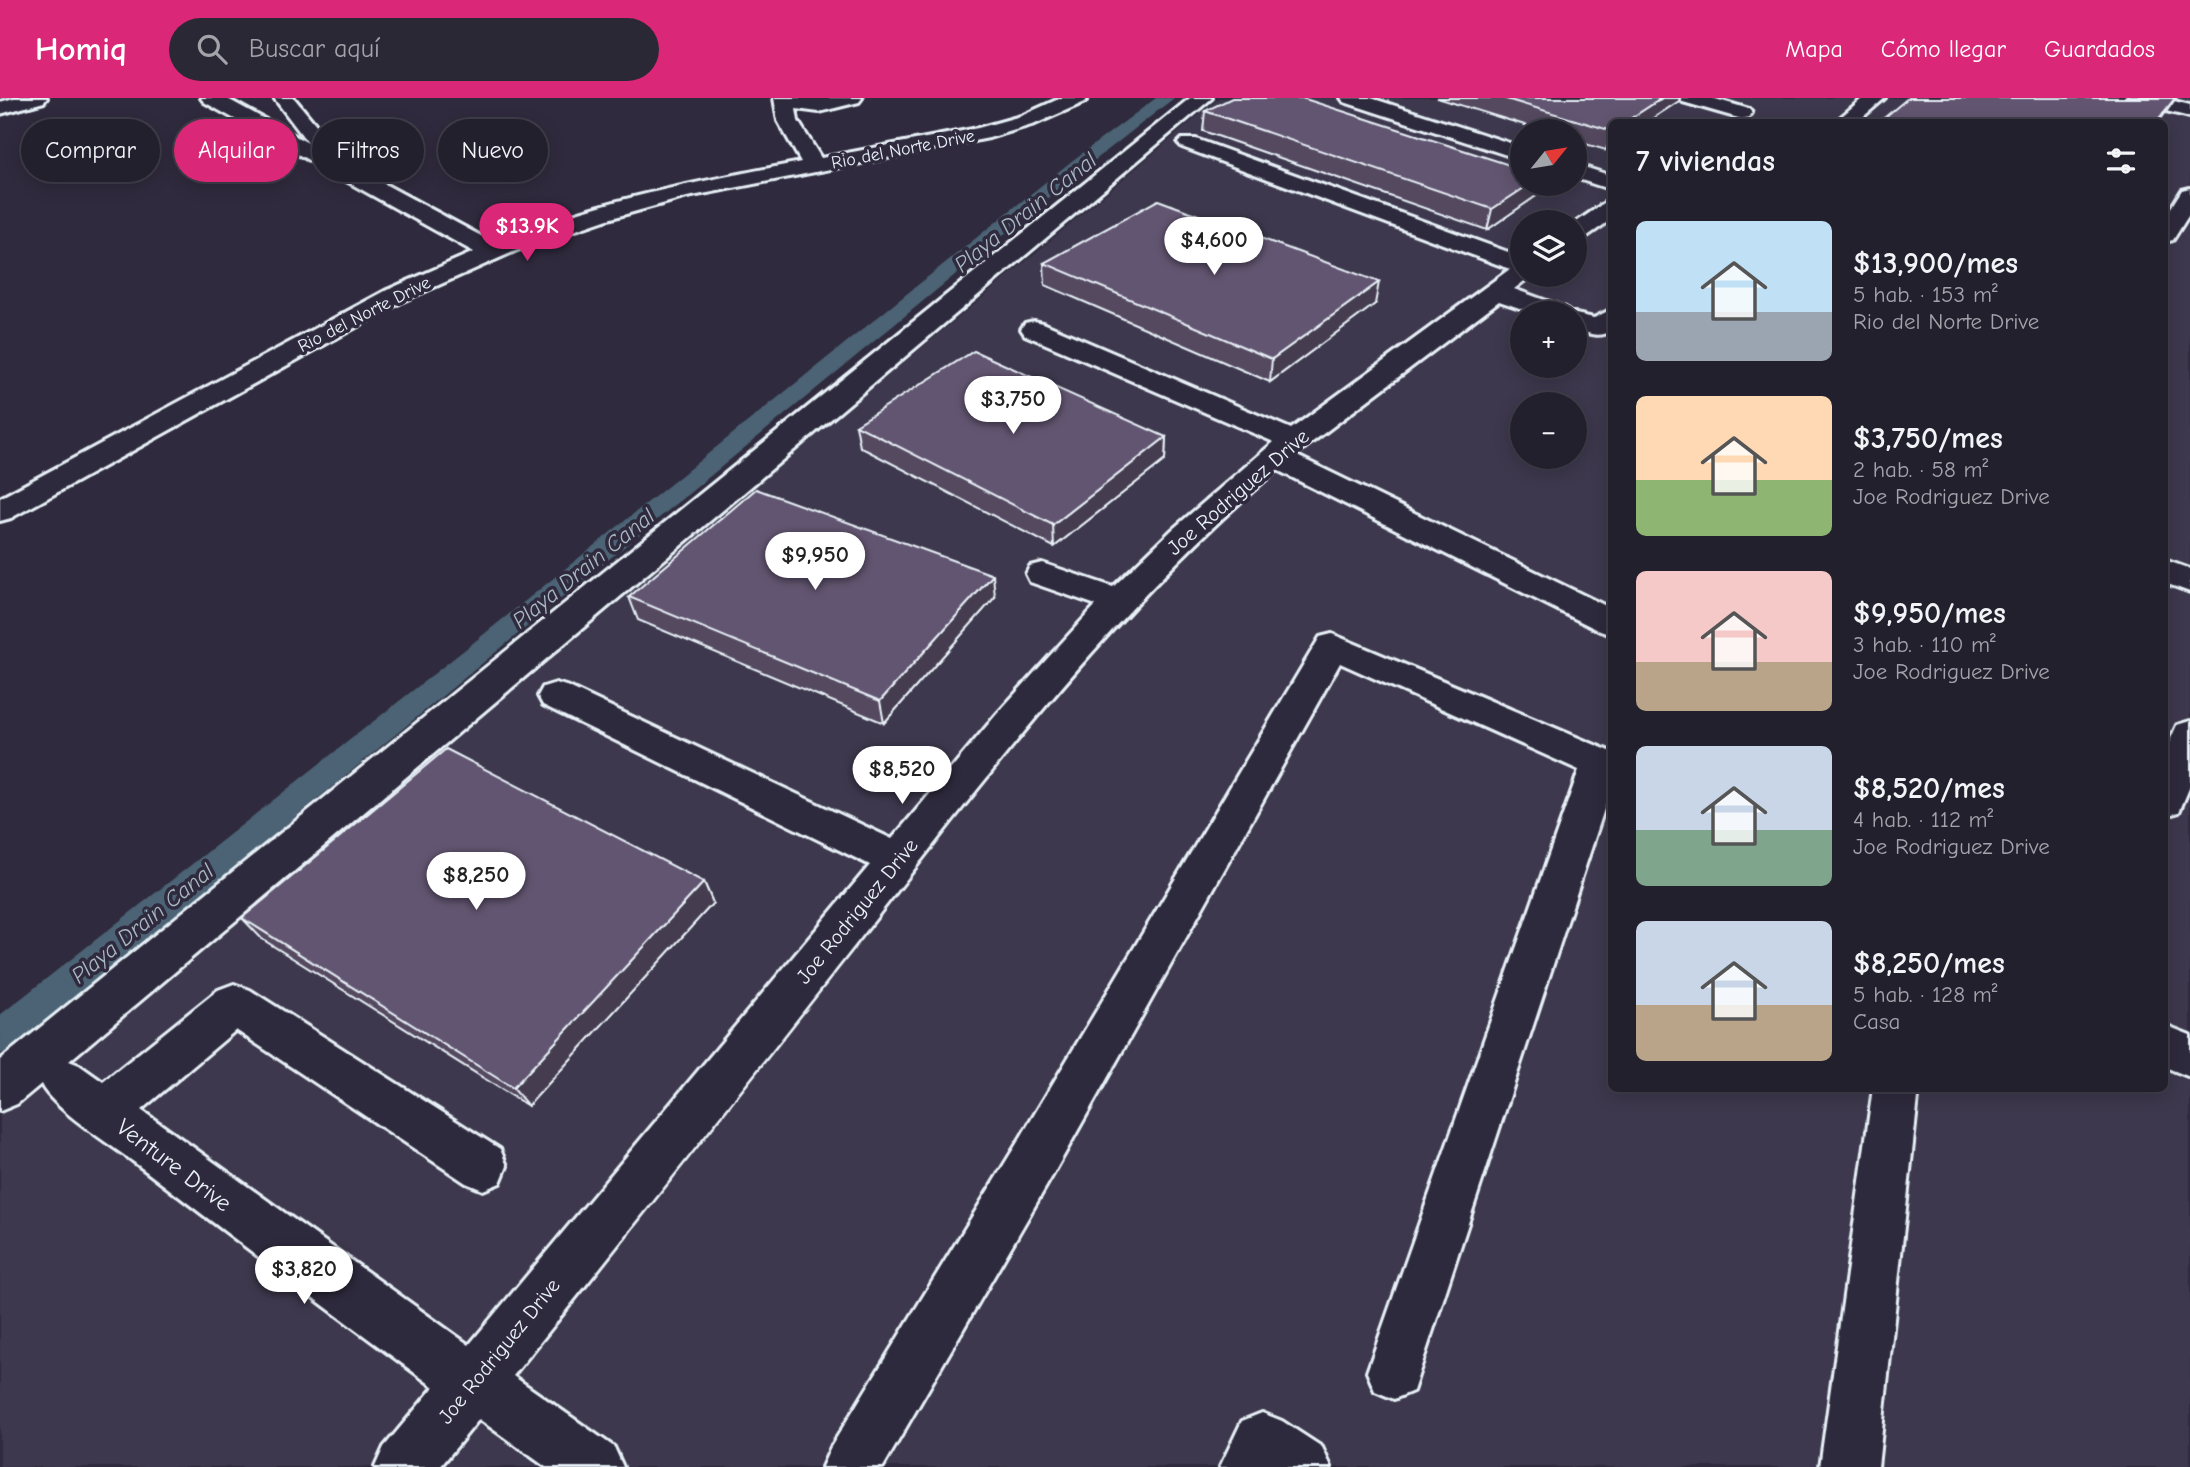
<!DOCTYPE html>
<html lang="es">
<meta charset="utf-8">
<style>
body{margin:0;font-family:"Comic Neue",sans-serif;background:#2b2836;color:#f1f3f6;height:100vh;display:flex;flex-direction:column;font-size:26px;white-space:nowrap}
*{box-sizing:border-box;margin:0}
p{font-size:23px;color:#a3a3aa}
.icon{flex:none;width:38px;height:38px;fill:none;stroke:currentColor;stroke-width:2;stroke-linecap:round;stroke-linejoin:round}
.map{position:relative;flex:1;overflow:hidden}
.panel{position:absolute;left:1608px;top:21px;width:560px;height:973px;display:flex;flex-direction:column;background:#23202e;border-radius:10px;box-shadow:0 4px 18px #0003,0 0 0 2px #403e4a}
.panel>*{flex:none}
.top-card{position:absolute;left:21px;top:21px;width:665px;height:63px;display:flex;gap:14px}
.needle{width:46px;rotate:60deg}
.buttons{position:absolute;left:1510px;top:21px;display:grid;gap:14px}
.buttons a{display:grid;place-items:center;width:77px;height:77px;border-radius:50%;background:#23202e;box-shadow:0 4px 18px #0003,0 0 0 2px #403e4a;font-size:35px}
.price{position:absolute;translate:-50% -60px;padding:0 16px;border-radius:24px;background:#fff;color:#222;font-size:23px;line-height:46px;filter:drop-shadow(0 2px 4px #0008)}
.price::after{content:'';position:absolute;left:50%;top:42px;width:21px;height:16px;margin-left:-10px;background:inherit;clip-path:polygon(0 0,100% 0,50% 100%)}
.price.current{background:#db2777;color:#fff}
ul{padding:0;list-style:none}
li{display:flex;align-items:center;gap:21px;height:175px;padding:0 28px}
li span{display:grid;place-items:center;flex:none;width:196px;height:140px;border-radius:10px;color:#555}
li>.icon{margin-inline-start:auto}
span .icon{width:84px;height:84px;fill:#fffc;stroke-width:1}
li b{font-size:30px}
h2{display:flex;justify-content:space-between;align-items:center;height:84px;padding:0 28px;font-size:30px}
.chip{padding:0 24px;border-radius:32px;background:#23202e;box-shadow:0 4px 18px #0003,0 0 0 2px #403e4a;font-size:24px;line-height:63px}
.chip.current{background:#db2777;color:#fff}
header{display:flex;align-items:center;gap:42px;box-sizing:border-box;height:98px;padding:0 35px;background:#db2777;color:#fff}
header strong{font-size:33px}
nav{display:flex;gap:38px;margin-inline-start:auto;font-size:24px}
.search{width:490px;height:63px;background:#2b2836;display:flex;align-items:center;gap:18px;box-sizing:border-box;padding:0 24px;border-radius:38px;color:#a3a3aa;font-size:26px}
.map>svg:first-child{display:block}
</style>
<header>
<strong>Homiq</strong>
<div class="search"><svg class="icon" aria-label="search" viewBox="0 0 24 24"><circle cx="10" cy="10" r="6"/><path d="M15 15l6 6"/></svg>Buscar aquí</div>
<nav><a>Mapa</a><a>Cómo llegar</a><a>Guardados</a></nav>
</header>
<div class="map">
<svg width="2190" height="1369" viewBox="0 0 2190 1369">
<rect width="100%" height="100%" fill="#2f2a3d"/>
<filter id="ink" filterUnits="userSpaceOnUse"><feTurbulence type="fractalNoise" baseFrequency=".0143" numOctaves="2"/><feDisplacementMap in="SourceGraphic" scale="14" xChannelSelector="R" yChannelSelector="G"/><feConvolveMatrix kernelMatrix="1 2 1 2 8 2 1 2 1" color-interpolation-filters="sRGB"/></filter>
<g filter="url(#ink)">
<path fill="#3e374d" fill-rule="evenodd" d="M1219,0H2190V1369H0V1005L982,200ZM1612,24H2165V990H1612ZM1522,33H1575V86H1522ZM1522,124H1575V177H1522ZM1522,215H1575V268H1522ZM1522,306H1575V359H1522Z"/>
<g fill="none" stroke-linecap="round" stroke-linejoin="round">
<path fill="#4b6474" fill-rule="evenodd" d="M1156,0H1174L1085,70L13,951L0,956V917L468,549L1073,62Z"/>
<defs>
<g id="minor">
<path d="M14,0H47L44,4L0,16V4Z"/>
<path d="M201,0H226L308,45L274,0H294L336,51L339,56L336,60L494,145C591,103 698,84 801,64L778,23L774,0H862L859,4L819,14L796,11L798,23L821,60L978,30L1021,18L1061,0H1088L1085,4L1035,26L989,40L687,99L608,121L515,153L405,202L11,420L0,423V400L387,192L474,154L204,4Z"/>
<path d="M1190,0H1212L69,963L79,967L103,984L218,892L234,886L250,892L500,1051L507,1068L500,1085L483,1092L466,1085L236,932L141,1012L469,1247L870,767L543,607L538,598L543,589L556,585L569,589L892,741L997,616L1096,507L1030,484L1026,476L1030,468L1042,465L1113,489L1173,431L1274,344L1025,237L1021,231L1025,225L1034,223L1043,225L1291,331L1510,171L1182,49L1178,45L1182,41H1196L1522,159V177H1532L1514,191L1566,210L1570,215H1534L1499,203L1295,357L1612,511V537L1600,533L1277,372C1123,502 1000,661 876,820C756,973 635,1126 513,1278L614,1349L623,1369H546L479,1321L440,1369H375L384,1349L434,1289C333,1215 233,1140 134,1064C110,1046 52,1010 41,986L17,1006L0,1013V962Z"/>
<path d="M1341,0H1371L1522,49V62L1344,4Z"/>
<path d="M1680,0H1712L1749,11L1752,15L1749,19L1742,21L1683,4Z"/>
<path d="M1863,0H1885L1857,24H1835Z"/>
<path d="M2127,0H2162L2190,7V19L2130,4Z"/>
<path d="M1575,66L1612,78V92L1575,80Z"/>
<path d="M2190,90V115L2173,142L2165,144V119L2182,92Z"/>
<path d="M1612,103V121L1583,141L1575,143V125L1604,105Z"/>
<path d="M1612,211V232C1600,241 1588,235 1575,231V215H1571L1594,220Z"/>
<path d="M2165,462L2190,471V494L2165,485Z"/>
<path d="M1332,536L1612,654V687L1413,1293L1394,1301L1375,1293L1367,1274L1579,672L1340,565L1055,1073L883,1369H822L831,1349L1021,1039L1320,539Z"/>
<path d="M2190,623V688L2179,714L2165,718V654L2177,627Z"/>
<path d="M2165,927L2190,937V979L2165,969Z"/>
<path d="M1873,990H1919L1878,1369H1820Z"/>
<path d="M1262,1315L1282,1323L1322,1349L1331,1369H1220L1242,1323Z"/>
</g>
</defs>
<use href="#minor" stroke="#e8f1f8" stroke-width="6"/>
<use href="#minor" fill="#2f2a3d" fill-rule="evenodd"/>
</g>
<g fill="#544961" stroke="#e8f1f8" stroke-width="2">
<path d="M1437,0H1680L1679,3L1612,24V49L1606,52L1575,43V33H1544Z"/>
<path d="M1205,13L1536,98L1487,132L1203,33Z"/>
<path d="M1044,165L1375,206L1270,284L1045,187Z"/>
<path d="M856,327L1166,339L1165,362L1054,449L860,349Z"/>
<path d="M629,499H995L884,625L638,522Z"/>
<path d="M704,784L713,805L528,1008L262,841L242,820Z"/>
</g>
<g fill="#453c4f" stroke="#e8f1f8" stroke-width="2">
<path d="M1662,0H1680L1679,3L1647,24H1625Z"/>
<path d="M2176,0L2159,24H2156Z"/>
<path d="M1612,34V49L1606,52Z"/>
<path d="M1530,86H1540L1536,98L1487,132L1492,111Z"/>
<path d="M1379,184L1375,206L1270,284L1272,261Z"/>
<path d="M1166,339L1165,362L1054,449L1053,427Z"/>
<path d="M993,477L995,499L884,625L880,603Z"/>
<path d="M704,784L713,805L528,1008L513,990Z"/>
</g>
<g fill="#625571" stroke="#e8f1f8" stroke-width="2">
<path d="M1232,0H1302L1522,71V86H1530L1492,111L1205,13Z"/>
<path d="M1503,0H1662L1625,24H1612V33Z"/>
<path d="M1908,0H2175L2156,24H1879Z"/>
<path d="M1158,102L1379,184L1272,261L1044,165Z"/>
<path d="M974,253L1166,339L1053,427L856,327Z"/>
<path d="M756,391L993,477L880,603L629,499Z"/>
<path d="M446,651L704,784L513,990L242,820Z"/>
</g>
</g>
<g text-anchor="middle" stroke-width="7" stroke-linejoin="round" paint-order="stroke">
<g font-size="18" fill="#e8f1f8" stroke="#2f2a3d">
<text transform="translate(903 51) rotate(-11)" y="6">Rio del Norte Drive</text>
<text transform="translate(364 216) rotate(-27)" y="6">Rio del Norte Drive</text>
</g>
<g font-size="21" fill="#e8f1f8" stroke="#2f2a3d">
<text transform="translate(1238 394) rotate(-41)" y="7">Joe Rodriguez Drive</text>
<text transform="translate(857 813) rotate(-51)" y="7">Joe Rodriguez Drive</text>
<text transform="translate(499 1253) rotate(-51)" y="7">Joe Rodriguez Drive</text>
</g>
<g font-size="23" font-style="italic" fill="#a9b9c3" stroke="#2f2a3d">
<text transform="translate(1025 114) rotate(-39)" y="8">Playa Drain Canal</text>
<text transform="translate(583 470) rotate(-39)" y="8">Playa Drain Canal</text>
<text transform="translate(142 825) rotate(-39)" y="8">Playa Drain Canal</text>
</g>
<g font-size="24" fill="#e8f1f8" stroke="#2f2a3d">
<text transform="translate(174 1067) rotate(37)" y="8">Venture Drive</text>
</g>
</g>
</svg>
<div class="buttons">
<a><svg class="needle" viewBox="-14 -14 28 28"><path d="M0-13l5 13h-10z" fill="#e53935"/><path d="M0 13l5-13h-10z" fill="#a3a3aa"/></svg></a>
<a><svg class="icon" aria-label="layers" viewBox="0 0 24 24"><path d="M12 4l9 5-9 5-9-5zM3 14l9 5 9-5"/></svg></a>
<a>+</a>
<a>−</a>
</div>
<b class="price current" style="left:527px;top:165px">$13.9K</b>
<b class="price" style="left:1214px;top:179px">$4,600</b>
<b class="price" style="left:1013px;top:338px">$3,750</b>
<b class="price" style="left:815px;top:494px">$9,950</b>
<b class="price" style="left:902px;top:708px">$8,520</b>
<b class="price" style="left:476px;top:814px">$8,250</b>
<b class="price" style="left:304px;top:1208px">$3,820</b>
<div class="top-card">
<a class="chip">Comprar</a>
<a class="chip current">Alquilar</a>
<a class="chip">Filtros</a>
<a class="chip">Nuevo</a>
</div>
<section class="panel">
<h2>7 viviendas<svg class="icon" aria-label="filters" viewBox="0 0 24 24"><path d="M4 7h16M4 17h16"/><circle cx="9" cy="7" r="2"/><circle cx="15" cy="17" r="2"/></svg></h2>
<ul>
<li><span style="background:linear-gradient(#bfe0f5 65%,#9aa5b1 0)"><svg class="icon" aria-label="home" viewBox="0 0 24 24"><path d="M3 11l9-7 9 7M6 9v11h12V9"/></svg></span><div><b>$13,900/mes</b><p>5 hab. · 153 m²</p><p>Rio del Norte Drive</p></div></li>
<li><span style="background:linear-gradient(#ffd9b3 60%,#8fb573 0)"><svg class="icon" aria-label="home" viewBox="0 0 24 24"><path d="M3 11l9-7 9 7M6 9v11h12V9"/></svg></span><div><b>$3,750/mes</b><p>2 hab. · 58 m²</p><p>Joe Rodriguez Drive</p></div></li>
<li><span style="background:linear-gradient(#f6c9c9 65%,#b9a48a 0)"><svg class="icon" aria-label="home" viewBox="0 0 24 24"><path d="M3 11l9-7 9 7M6 9v11h12V9"/></svg></span><div><b>$9,950/mes</b><p>3 hab. · 110 m²</p><p>Joe Rodriguez Drive</p></div></li>
<li><span style="background:linear-gradient(#c9d6e8 60%,#7fa58c 0)"><svg class="icon" aria-label="home" viewBox="0 0 24 24"><path d="M3 11l9-7 9 7M6 9v11h12V9"/></svg></span><div><b>$8,520/mes</b><p>4 hab. · 112 m²</p><p>Joe Rodriguez Drive</p></div></li>
<li><span style="background:linear-gradient(#c9d6e8 60%,#b9a48a 0)"><svg class="icon" aria-label="home" viewBox="0 0 24 24"><path d="M3 11l9-7 9 7M6 9v11h12V9"/></svg></span><div><b>$8,250/mes</b><p>5 hab. · 128 m²</p><p>Casa</p></div></li>
</ul>
</section>
</div>
